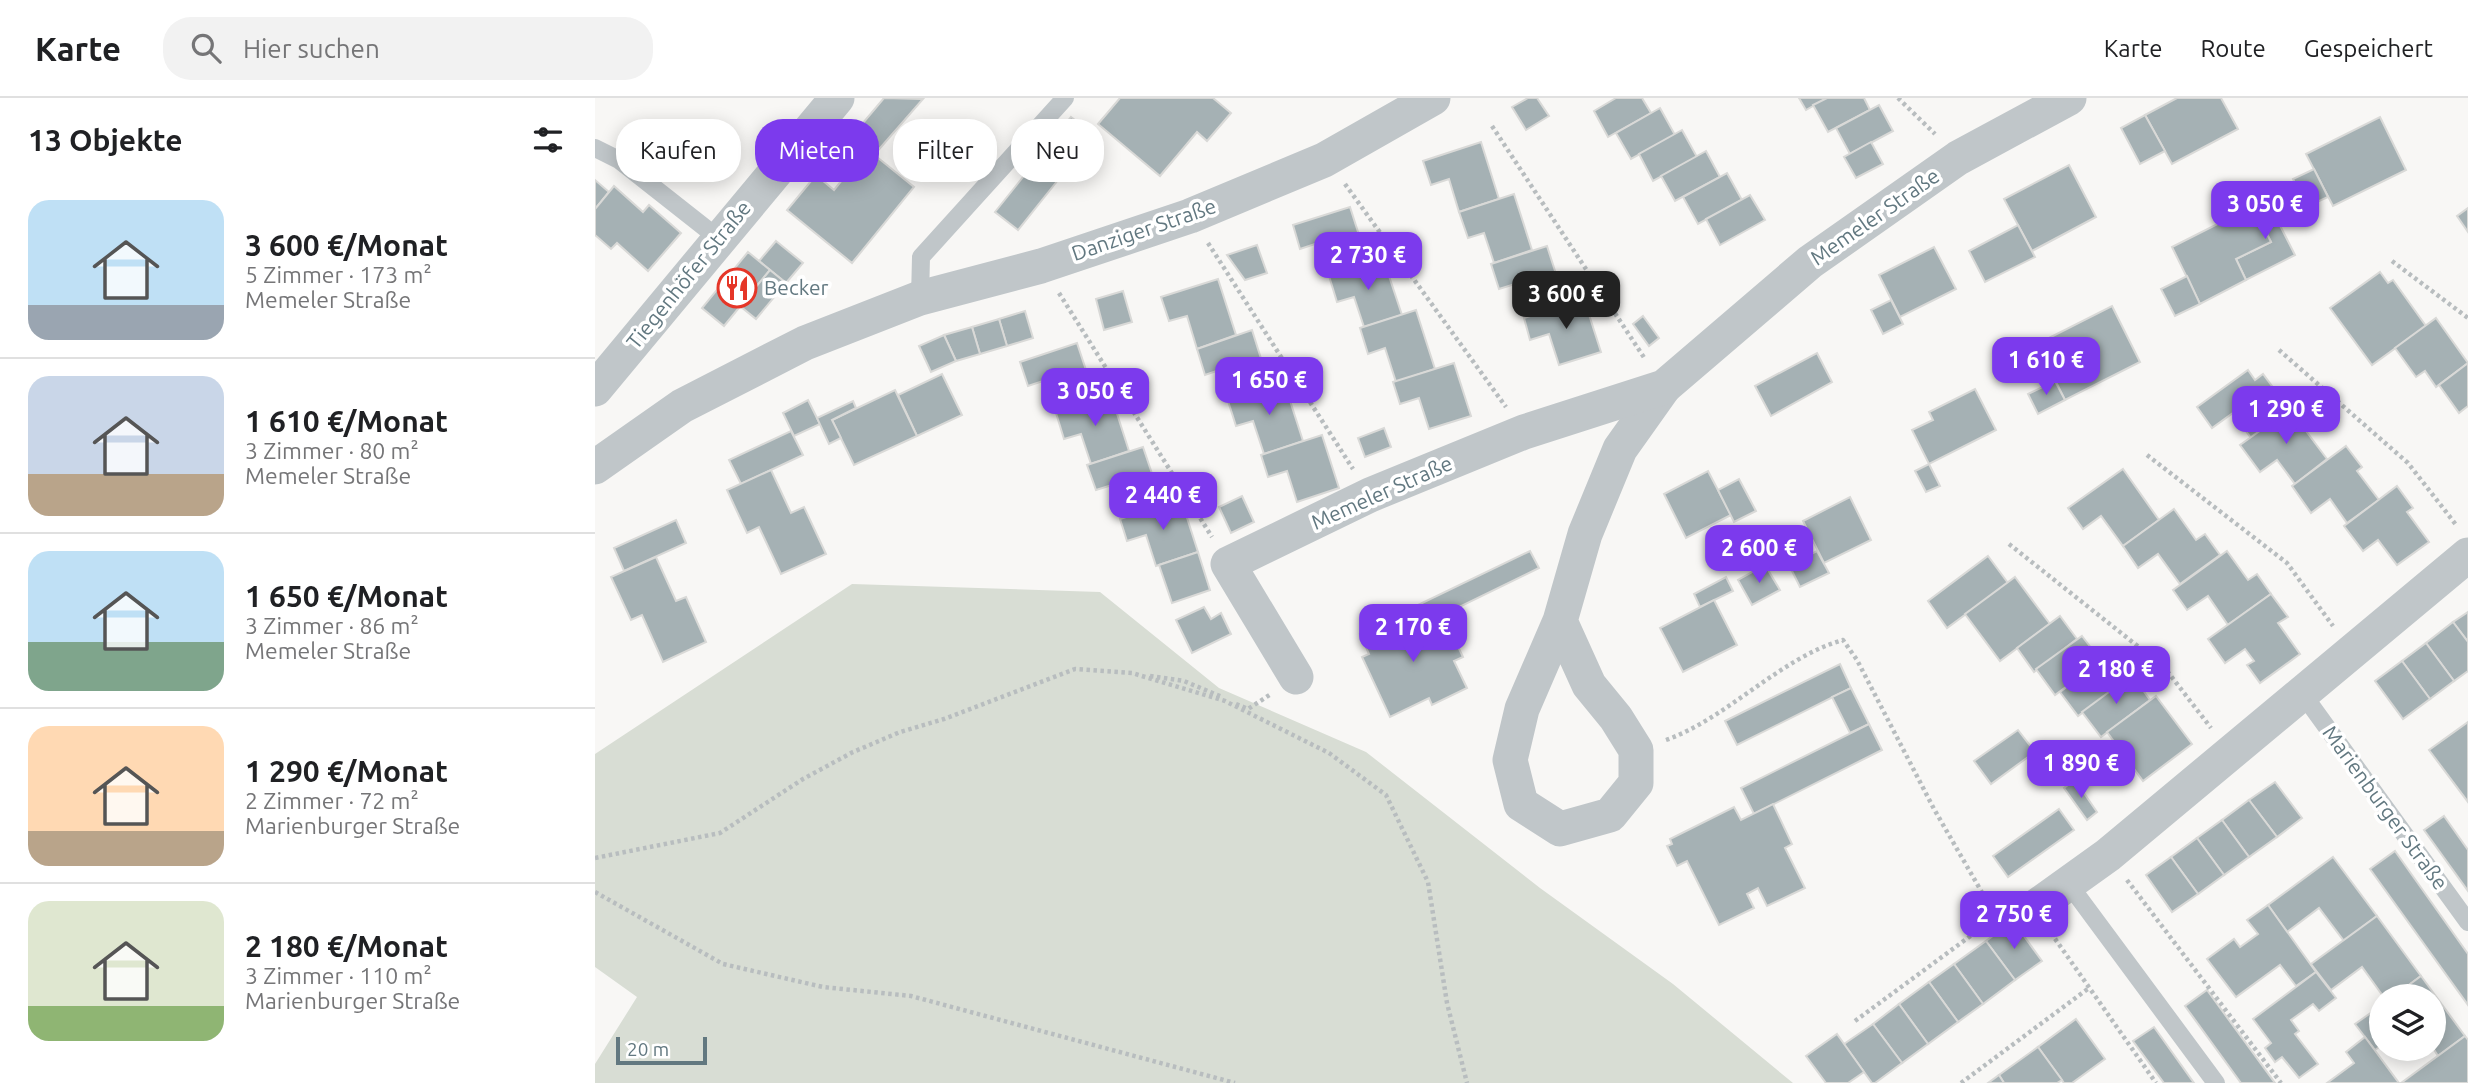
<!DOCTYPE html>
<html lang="de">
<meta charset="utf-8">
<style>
body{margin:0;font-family:Ubuntu,sans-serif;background:#f2f2f2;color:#202124;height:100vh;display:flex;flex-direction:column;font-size:26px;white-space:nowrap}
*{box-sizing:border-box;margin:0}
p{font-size:23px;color:#757577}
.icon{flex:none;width:38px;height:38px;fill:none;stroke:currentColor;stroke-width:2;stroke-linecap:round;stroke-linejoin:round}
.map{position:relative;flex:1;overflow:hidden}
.details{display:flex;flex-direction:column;background:#fff;width:595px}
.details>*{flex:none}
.banner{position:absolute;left:21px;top:21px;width:665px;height:63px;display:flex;gap:14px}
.tools{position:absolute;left:1774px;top:886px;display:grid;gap:14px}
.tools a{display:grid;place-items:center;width:77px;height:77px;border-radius:50%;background:#fff;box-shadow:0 4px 18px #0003;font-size:35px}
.scale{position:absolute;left:21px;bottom:18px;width:91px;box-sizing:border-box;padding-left:7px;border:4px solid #627880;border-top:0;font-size:19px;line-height:24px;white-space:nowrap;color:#627880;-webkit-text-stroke:5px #fff;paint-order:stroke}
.price{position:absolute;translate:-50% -60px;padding:0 16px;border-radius:14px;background:#7c3aed;color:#fff;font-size:23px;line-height:46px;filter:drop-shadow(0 2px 4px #0008)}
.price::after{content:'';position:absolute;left:50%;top:42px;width:21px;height:16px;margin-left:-10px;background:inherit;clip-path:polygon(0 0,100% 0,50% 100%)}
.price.active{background:#222;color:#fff}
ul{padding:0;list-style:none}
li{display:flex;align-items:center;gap:21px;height:175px;padding:0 28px}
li+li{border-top:2px solid #e0e0e0}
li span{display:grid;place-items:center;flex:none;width:196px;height:140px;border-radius:21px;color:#555}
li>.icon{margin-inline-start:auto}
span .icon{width:84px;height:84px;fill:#fffc;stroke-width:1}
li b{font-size:30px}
h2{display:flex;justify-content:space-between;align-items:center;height:84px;padding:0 28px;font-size:30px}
.chip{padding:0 24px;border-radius:28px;background:#fff;box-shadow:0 4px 18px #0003;font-size:24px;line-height:63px}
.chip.active{background:#7c3aed;color:#fff}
header{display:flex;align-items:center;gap:42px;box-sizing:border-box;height:98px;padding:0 35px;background:#fff;border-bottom:2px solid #e0e0e0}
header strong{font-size:33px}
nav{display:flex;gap:38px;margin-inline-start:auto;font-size:24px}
.search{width:490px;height:63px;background:#f2f2f2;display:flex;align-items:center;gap:18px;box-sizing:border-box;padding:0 24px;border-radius:28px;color:#757577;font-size:26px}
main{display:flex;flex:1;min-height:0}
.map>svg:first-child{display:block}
</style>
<header>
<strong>Karte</strong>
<div class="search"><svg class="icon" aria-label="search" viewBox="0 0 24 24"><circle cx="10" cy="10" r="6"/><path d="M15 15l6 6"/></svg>Hier suchen</div>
<nav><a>Karte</a><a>Route</a><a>Gespeichert</a></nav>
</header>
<main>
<section class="details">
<h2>13 Objekte<svg class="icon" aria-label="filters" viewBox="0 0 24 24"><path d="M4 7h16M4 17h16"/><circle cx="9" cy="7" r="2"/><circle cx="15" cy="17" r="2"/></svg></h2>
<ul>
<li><span style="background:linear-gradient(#bfe0f5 75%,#9aa5b1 0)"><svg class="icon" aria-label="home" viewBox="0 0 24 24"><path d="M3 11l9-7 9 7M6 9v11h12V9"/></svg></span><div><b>3 600 €/Monat</b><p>5 Zimmer · 173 m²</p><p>Memeler Straße</p></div></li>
<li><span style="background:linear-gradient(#c9d6e8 70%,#b9a48a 0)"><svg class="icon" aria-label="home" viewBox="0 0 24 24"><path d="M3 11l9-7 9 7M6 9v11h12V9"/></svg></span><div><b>1 610 €/Monat</b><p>3 Zimmer · 80 m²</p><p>Memeler Straße</p></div></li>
<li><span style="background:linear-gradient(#bfe0f5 65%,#7fa58c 0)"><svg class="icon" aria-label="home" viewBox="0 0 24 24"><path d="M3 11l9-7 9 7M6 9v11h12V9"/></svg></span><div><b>1 650 €/Monat</b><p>3 Zimmer · 86 m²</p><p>Memeler Straße</p></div></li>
<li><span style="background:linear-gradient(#ffd9b3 75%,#b9a48a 0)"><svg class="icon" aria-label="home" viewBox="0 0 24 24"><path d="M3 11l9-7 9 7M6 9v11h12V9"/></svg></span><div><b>1 290 €/Monat</b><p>2 Zimmer · 72 m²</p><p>Marienburger Straße</p></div></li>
<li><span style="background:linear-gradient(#dfe7d0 75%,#8fb573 0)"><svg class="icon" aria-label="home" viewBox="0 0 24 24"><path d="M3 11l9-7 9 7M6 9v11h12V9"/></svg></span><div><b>2 180 €/Monat</b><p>3 Zimmer · 110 m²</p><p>Marienburger Straße</p></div></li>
</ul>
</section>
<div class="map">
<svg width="1873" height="985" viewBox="0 0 1873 985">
<rect width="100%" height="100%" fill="#f8f7f5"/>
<path fill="#d8ddd4" d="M257,486L505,494L624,590L771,654L945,790L1078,886L1198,985H0V966L42,899L0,869V656Z"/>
<g fill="#a5b1b4" stroke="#d9d9d7" stroke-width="2">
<path d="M289,0L328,1L279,57L257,38Z"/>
<path d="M525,0H618L636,15L612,43L602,34L565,78L503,26Z"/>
<path d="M933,0H942L954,18L931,32L917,9Z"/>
<path d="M1021,0H1047L1056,15L1013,39L999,13Z"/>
<path d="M1204,0H1232L1211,12Z"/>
<path d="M1232,0H1269L1275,12L1233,34L1218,7Z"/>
<path d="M1582,0H1626L1643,31L1577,66L1550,17Z"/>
<path d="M1284,7L1298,33L1255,56L1241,30Z"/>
<path d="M1065,10L1080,37L1036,61L1021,35Z"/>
<path d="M1550,17L1570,53L1545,66L1526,30Z"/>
<path d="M476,19L499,37L423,132L400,114Z"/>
<path d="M1785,19L1811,72L1738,108L1711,56Z"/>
<path d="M1087,32L1102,59L1058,83L1044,56Z"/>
<path d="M886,44L904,101L864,114L854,81L836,87L828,63Z"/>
<path d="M1276,44L1288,66L1261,80L1249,59Z"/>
<path d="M272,51L319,89L257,165L192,112L221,77L239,92Z"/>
<path d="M1111,53L1125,79L1080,103L1066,78Z"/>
<path d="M1474,67L1501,119L1437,153L1409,101Z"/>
<path d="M1719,71L1733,99L1711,109L1698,81Z"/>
<path d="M1132,75L1147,102L1103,126L1088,99Z"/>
<path d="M0,82L14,94L0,111Z"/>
<path d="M19,88L48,114L54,107L86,135L53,173L22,145L16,151L0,137V111Z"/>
<path d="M1668,94L1700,157L1651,182L1641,161L1676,144L1658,108L1648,113L1645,106Z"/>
<path d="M919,96L937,152L899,165L889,135L873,140L864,114Z"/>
<path d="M1155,97L1170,122L1125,147L1111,121Z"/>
<path d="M1658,108L1676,144L1641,161L1651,182L1605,206L1577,149Z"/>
<path d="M755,109L773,165L734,178L723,145L705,151L698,127Z"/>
<path d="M1873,110V134L1862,118Z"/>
<path d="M1423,127L1440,159L1390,184L1374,153Z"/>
<path d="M181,143L208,165L191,185L164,163Z"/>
<path d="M662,147L672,175L650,182L632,157Z"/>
<path d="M952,148L971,207L931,219L920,186L904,191L896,166Z"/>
<path d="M1339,149L1361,191L1305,219L1284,177Z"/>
<path d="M153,154L175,172L129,228L107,210Z"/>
<path d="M788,160L807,217L769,229L759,199L742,204L734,178Z"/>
<path d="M175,172L191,185L161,221L145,208Z"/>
<path d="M1785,174L1793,185L1798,182L1831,228L1777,267L1735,210Z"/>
<path d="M1592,178L1605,206L1580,218L1566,191Z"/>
<path d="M623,181L641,237L602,251L592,218L574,223L566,199Z"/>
<path d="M528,193L537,224L509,232L501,201Z"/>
<path d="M989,201L1006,254L964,267L954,236L935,242L929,220Z"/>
<path d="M1296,202L1308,226L1288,236L1276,212Z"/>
<path d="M1517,208L1545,264L1470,302L1442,246Z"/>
<path d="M821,212L840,271L801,284L790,250L773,256L765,230Z"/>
<path d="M430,213L438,240L412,248L404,221Z"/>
<path d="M1048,218L1064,240L1054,248L1038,226Z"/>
<path d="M1841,220L1873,265L1841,289L1830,273L1821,279L1800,250Z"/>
<path d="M404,221L412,248L385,256L377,229Z"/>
<path d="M377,229L385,256L361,263L349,237Z"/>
<path d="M657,232L675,289L637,301L627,271L610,277L602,251Z"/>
<path d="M349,237L361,263L336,274L324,248Z"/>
<path d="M482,245L501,302L461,315L451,282L433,288L425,264Z"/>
<path d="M1222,255L1237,284L1176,318L1160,288Z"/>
<path d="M859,265L876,318L834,331L824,300L805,306L798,284Z"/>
<path d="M1873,265V308L1864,315L1844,287Z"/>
<path d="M1653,272L1660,282L1668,276L1694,311L1656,340L1638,315L1617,330L1602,309Z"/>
<path d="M347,276L367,317L322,338L303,297Z"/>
<path d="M1460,283L1470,302L1443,316L1433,296Z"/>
<path d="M689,284L708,343L669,356L658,323L641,328L633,303Z"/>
<path d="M1380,291L1401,332L1334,366L1317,332L1338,322L1334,314Z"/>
<path d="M300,292L322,338L259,367L237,322Z"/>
<path d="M516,297L534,353L496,366L486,336L469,341L461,315Z"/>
<path d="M213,302L225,326L199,338L188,315Z"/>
<path d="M258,303L261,310L237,322L246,340L234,346L222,320Z"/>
<path d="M1701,307L1717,328L1711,333L1732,361L1700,386L1682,362L1665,374L1645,347Z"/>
<path d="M789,330L796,349L770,359L763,340Z"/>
<path d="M196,333L208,357L146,386L134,362Z"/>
<path d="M727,337L744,390L702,404L692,373L673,379L666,357Z"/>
<path d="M1751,348L1767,369L1762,373L1784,402L1752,425L1735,401L1716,415L1697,388Z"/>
<path d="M548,349L568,408L528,420L517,387L501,392L492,367Z"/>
<path d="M1334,366L1345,388L1331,394L1320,373Z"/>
<path d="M1528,371L1564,422L1528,448L1506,418L1488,431L1473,410Z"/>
<path d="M176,372L196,415L209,409L231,456L186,476L164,429L152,435L132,392Z"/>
<path d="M1113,373L1136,417L1091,440L1069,396Z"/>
<path d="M1144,381L1161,413L1139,424L1123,392Z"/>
<path d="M1802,388L1818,410L1812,414L1834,444L1802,467L1783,442L1768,453L1749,428Z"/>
<path d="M647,398L659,424L636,435L624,409Z"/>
<path d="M1255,399L1276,442L1229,465L1208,423Z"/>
<path d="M586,401L603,454L561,468L551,437L532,443L525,421Z"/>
<path d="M1579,411L1601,442L1610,436L1625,457L1585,486L1563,456L1543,470L1528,448Z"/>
<path d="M81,422L91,445L29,473L19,450Z"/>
<path d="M935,453L944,470L805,538L796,520Z"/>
<path d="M1222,453L1234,475L1205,489L1194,467Z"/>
<path d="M1632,453L1653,482L1662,476L1676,496L1633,527L1613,498L1592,512L1578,492Z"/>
<path d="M603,454L615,492L577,505L564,467Z"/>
<path d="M1393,458L1413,485L1352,530L1333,503Z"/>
<path d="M61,459L81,503L91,499L111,544L68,564L47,517L36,522L16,479Z"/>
<path d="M1170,467L1185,492L1157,507L1143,482Z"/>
<path d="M1131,479L1138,493L1105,509L1099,496Z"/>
<path d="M1420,479L1455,526L1405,563L1370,516Z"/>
<path d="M1676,496L1693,519L1683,525L1705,556L1665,585L1652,567L1659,563L1650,551L1630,565L1613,541Z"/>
<path d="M1119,502L1142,547L1088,574L1065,530Z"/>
<path d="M609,509L616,521L626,515L636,536L597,555L581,522Z"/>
<path d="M1873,514V544L1858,524Z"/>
<path d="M848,517L868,559L859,563L872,590L837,607L834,600L795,619L767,559L774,556L765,536L796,520L805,538Z"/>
<path d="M1465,518L1482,541L1439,574L1422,550Z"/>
<path d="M1858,524L1873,544V573L1859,583L1831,545Z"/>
<path d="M1487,538L1506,563L1460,597L1441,571Z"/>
<path d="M1831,545L1859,583L1835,601L1807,563Z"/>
<path d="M1512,559L1530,583L1483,618L1465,594Z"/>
<path d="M1807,563L1835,601L1808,621L1780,583Z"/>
<path d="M1245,566L1256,590L1142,647L1130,623Z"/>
<path d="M1537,577L1555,602L1506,639L1487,614Z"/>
<path d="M1256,590L1274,626L1255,635L1237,599Z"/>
<path d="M1561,598L1597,646L1548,683L1512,634Z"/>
<path d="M1873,624V704L1834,652Z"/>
<path d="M1274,626L1287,652L1159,716L1146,690Z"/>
<path d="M1423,632L1440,654L1396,686L1379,663Z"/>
<path d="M1480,682L1502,714L1492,722L1469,690Z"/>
<path d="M1680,684L1707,720L1682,739L1654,702Z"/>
<path d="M1654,702L1682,739L1654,759L1627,722Z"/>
<path d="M1178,706L1197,746L1190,750L1210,790L1172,808L1163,790L1152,796L1159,810L1124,827L1092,763L1082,768L1072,748L1077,746L1075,741L1139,709L1146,722Z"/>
<path d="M1464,711L1479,732L1413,779L1398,758Z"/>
<path d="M1849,718L1873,752V793L1829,732Z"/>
<path d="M1627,722L1654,759L1629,777L1602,740Z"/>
<path d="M1602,740L1629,777L1603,796L1576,759Z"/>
<path d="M1800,753L1873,856V907L1775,771Z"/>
<path d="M1576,759L1603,796L1577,814L1551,777Z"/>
<path d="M1738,759L1782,818L1749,843L1724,810L1692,834L1673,807Z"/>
<path d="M1673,807L1721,874L1701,888L1685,867L1641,899L1612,861L1639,841L1645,849L1663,836L1652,822Z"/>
<path d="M1782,818L1826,878L1799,898H1788L1767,869L1736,892L1716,866Z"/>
<path d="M1418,823L1447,863L1420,882L1391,843Z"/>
<path d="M1391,843L1420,882L1388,906L1359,866Z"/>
<path d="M1359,866L1388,906L1363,924L1334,884Z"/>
<path d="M1721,874L1741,900L1724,913L1718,906L1696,922L1704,933L1700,936L1723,966L1704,980L1687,959L1680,964L1670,950L1676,945L1658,921Z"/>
<path d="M1826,878L1870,938L1843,958L1838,950L1839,898H1799Z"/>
<path d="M1334,884L1363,924L1333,946L1304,906Z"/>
<path d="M1612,892L1680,985H1646L1590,908Z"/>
<path d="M1304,906L1333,946L1307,965L1278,926Z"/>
<path d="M1787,907V947L1780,952L1760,926Z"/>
<path d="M1481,921L1510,961L1477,985H1469L1443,949Z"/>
<path d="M1278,926L1307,965L1280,985H1277L1249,946Z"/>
<path d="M1559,929L1599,985H1569L1538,943Z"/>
<path d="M1242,936L1269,974L1253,985H1231L1211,958Z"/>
<path d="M1870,938L1873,942V985H1806Z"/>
<path d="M1770,939L1804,985H1732L1759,965L1751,954Z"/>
<path d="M1443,949L1467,982L1462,985H1409L1404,977Z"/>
<path d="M1404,977L1409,985H1393Z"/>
</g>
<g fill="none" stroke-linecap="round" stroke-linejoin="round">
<g stroke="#b8bdbf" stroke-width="4.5" stroke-dasharray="3.5 3.5" stroke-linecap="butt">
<path d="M1303,0L1340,36"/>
<path d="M897,28L1050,261"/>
<path d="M750,86L911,309"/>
<path d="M613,145L758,371"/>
<path d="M1797,163L1873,220"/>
<path d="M464,195L617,439"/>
<path d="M1684,252L1813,365L1862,428"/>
<path d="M1552,357L1692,465L1738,528"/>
<path d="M1414,446L1569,569L1616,630"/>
<path d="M555,578L589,583L627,599"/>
<path d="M641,606L653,611L676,596"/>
<path d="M1071,642C1133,620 1186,559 1248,542L1262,562L1339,711L1389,798L1408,803"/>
<path d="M0,760L125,735L208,681L258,654L305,634L349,621L480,571L537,575L630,603L734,655L791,697L833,784L852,905L872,985"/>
<path d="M1532,782L1686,985"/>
<path d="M0,794L128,866L228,889L316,898L640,985"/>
<path d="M1456,835L1561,985"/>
<path d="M1260,923L1408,814"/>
<path d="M1366,985L1494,890"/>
</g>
<g stroke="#c0c6c9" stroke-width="18">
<path d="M0,50L24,62L123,140"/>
<path d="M325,200L326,159L470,0"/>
<path d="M1707,595L1873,824"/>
<path d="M1473,785L1621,985"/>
</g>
<g stroke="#c0c6c9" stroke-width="35">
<path d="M0,291L242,0"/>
<path d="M0,369L87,308L210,245L325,200L446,168L595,118L729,62L838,0"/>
<path d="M965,523L994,587L1021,620L1041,652V685L1015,717L965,731L926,706L915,662L927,611L965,523L990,436L1025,351L1069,289"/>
<path d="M701,579L633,466L775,397L929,334L1069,289L1215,164L1363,60L1474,0"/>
<path d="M1439,810L1513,757L1873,457"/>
</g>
</g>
<defs>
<symbol id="restaurant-ring" viewBox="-11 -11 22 22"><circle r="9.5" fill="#fff" stroke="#e53628" stroke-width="1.5"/><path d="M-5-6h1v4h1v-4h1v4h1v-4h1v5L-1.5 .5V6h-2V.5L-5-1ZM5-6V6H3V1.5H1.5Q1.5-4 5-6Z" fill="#e53628"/></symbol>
</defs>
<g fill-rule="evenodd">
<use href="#restaurant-ring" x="120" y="168" width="44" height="44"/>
</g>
<g text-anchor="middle" stroke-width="7" stroke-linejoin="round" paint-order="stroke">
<g font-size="21" fill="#627880" stroke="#fff">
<text transform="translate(1280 119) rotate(-35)" y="7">Memeler Straße</text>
<text transform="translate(549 132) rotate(-19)" y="7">Danziger Straße</text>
<text transform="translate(94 177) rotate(-51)" y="7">Tiegenhöfer Straße</text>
<text transform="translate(787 395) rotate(-24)" y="7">Memeler Straße</text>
<text transform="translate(1790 710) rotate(54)" y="7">Marienburger Straße</text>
</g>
<g font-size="21" fill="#627880" stroke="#fff" text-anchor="start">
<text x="169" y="197">Becker</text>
</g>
</g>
</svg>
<div class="tools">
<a><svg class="icon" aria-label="layers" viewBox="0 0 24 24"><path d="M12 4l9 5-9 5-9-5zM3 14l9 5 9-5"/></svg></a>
</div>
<div class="scale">20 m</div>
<b class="price" style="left:1670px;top:143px">3 050 €</b>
<b class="price" style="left:773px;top:194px">2 730 €</b>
<b class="price active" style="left:971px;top:233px">3 600 €</b>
<b class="price" style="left:1451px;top:299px">1 610 €</b>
<b class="price" style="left:674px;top:319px">1 650 €</b>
<b class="price" style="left:500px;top:330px">3 050 €</b>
<b class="price" style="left:1691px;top:348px">1 290 €</b>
<b class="price" style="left:568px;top:434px">2 440 €</b>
<b class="price" style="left:1164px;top:487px">2 600 €</b>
<b class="price" style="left:818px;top:566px">2 170 €</b>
<b class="price" style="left:1521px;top:608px">2 180 €</b>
<b class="price" style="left:1486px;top:702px">1 890 €</b>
<b class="price" style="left:1419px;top:853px">2 750 €</b>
<div class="banner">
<a class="chip">Kaufen</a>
<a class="chip active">Mieten</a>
<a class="chip">Filter</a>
<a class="chip">Neu</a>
</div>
</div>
</main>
